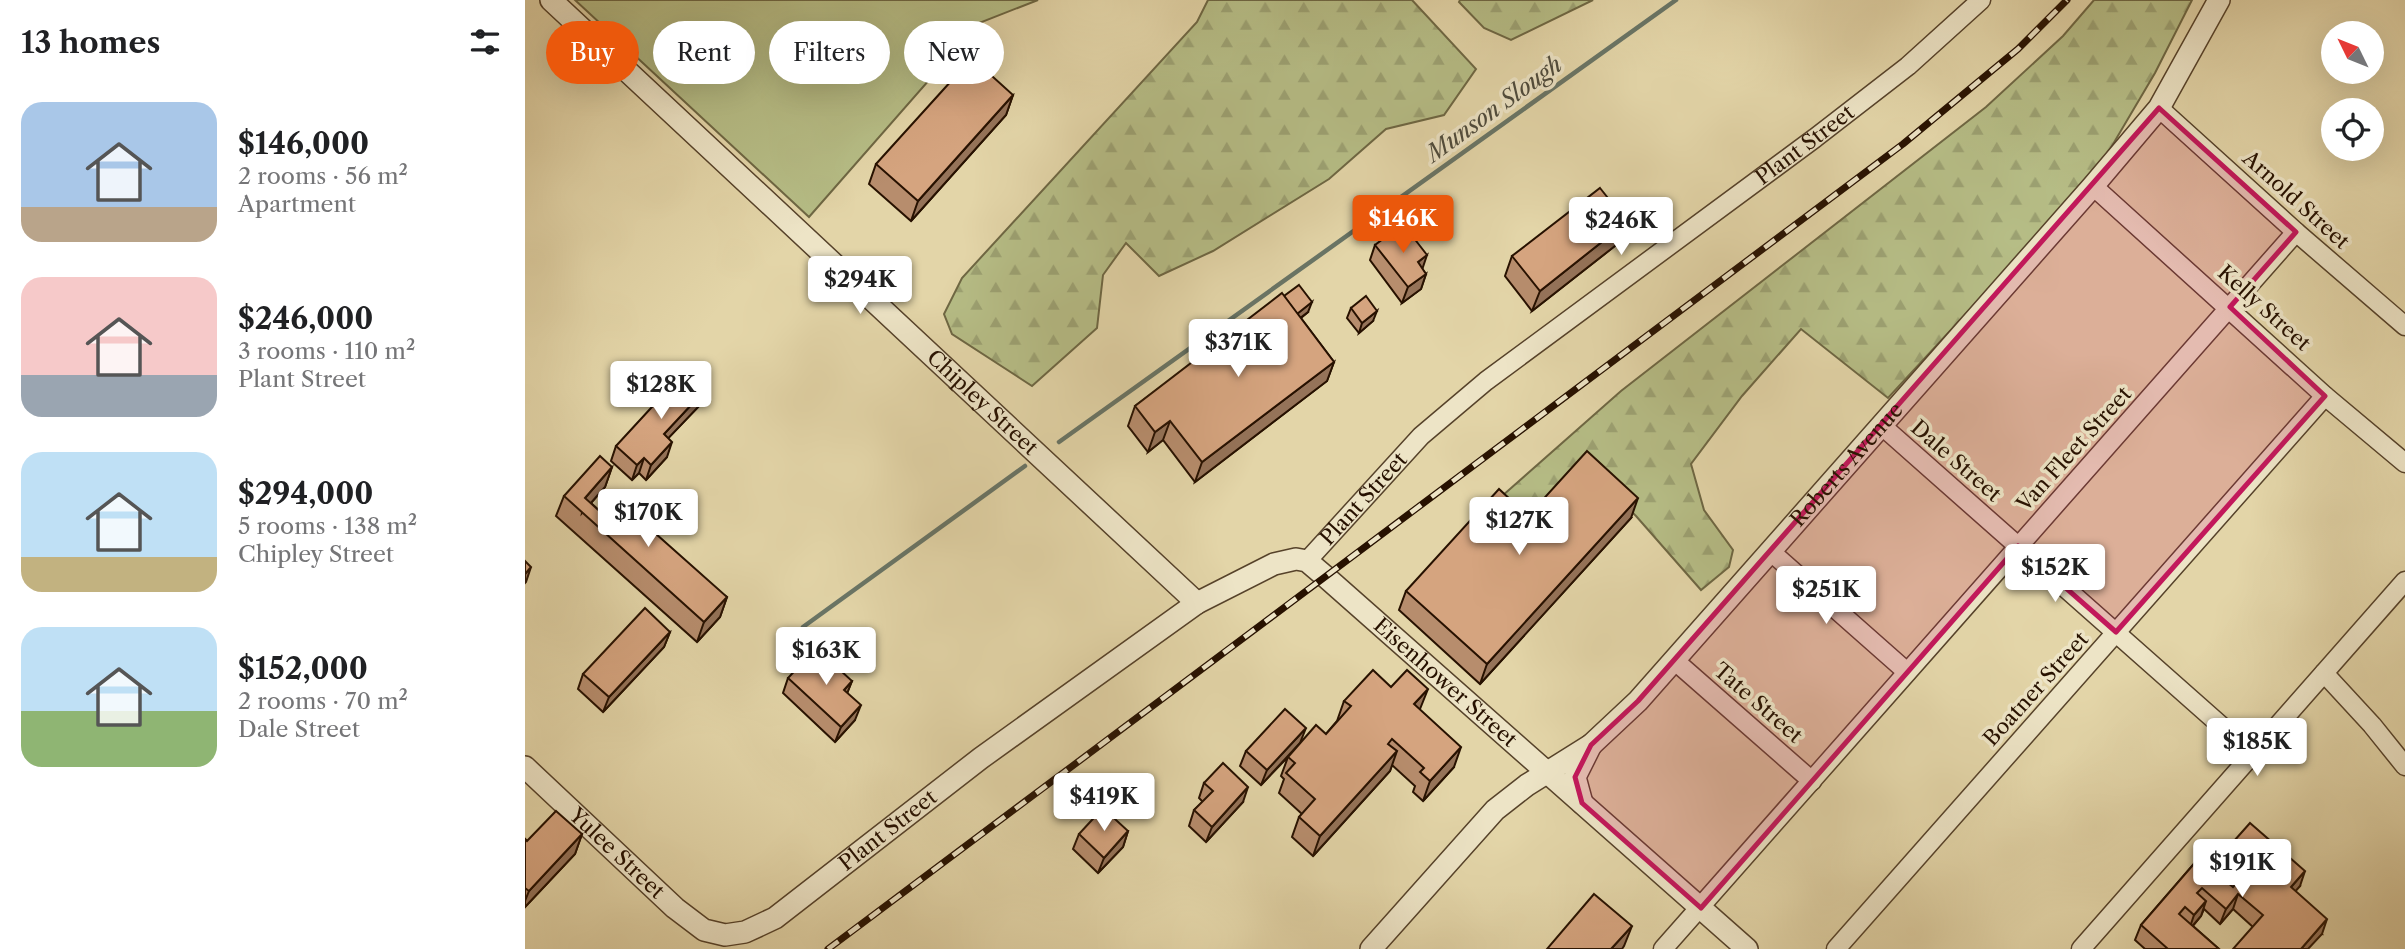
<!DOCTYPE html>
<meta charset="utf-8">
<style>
body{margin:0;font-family:"Libre Caslon Text",serif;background:#f2f2f2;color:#202124;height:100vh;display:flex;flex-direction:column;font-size:26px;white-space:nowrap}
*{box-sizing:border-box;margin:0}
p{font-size:23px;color:#757577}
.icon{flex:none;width:38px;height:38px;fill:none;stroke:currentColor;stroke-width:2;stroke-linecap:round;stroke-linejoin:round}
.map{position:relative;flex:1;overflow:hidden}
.details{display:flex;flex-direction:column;background:#fff;width:525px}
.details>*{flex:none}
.guide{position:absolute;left:21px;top:21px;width:665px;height:63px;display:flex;gap:14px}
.needle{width:46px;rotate:313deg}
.buttons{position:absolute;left:1796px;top:21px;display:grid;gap:14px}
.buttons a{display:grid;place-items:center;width:63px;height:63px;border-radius:50%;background:#fff;box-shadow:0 7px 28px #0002;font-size:35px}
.price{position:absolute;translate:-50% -60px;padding:0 16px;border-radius:7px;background:#fff;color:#222;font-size:23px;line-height:46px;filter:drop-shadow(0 2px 4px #0008)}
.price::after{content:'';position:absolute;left:50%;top:42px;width:21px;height:16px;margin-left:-10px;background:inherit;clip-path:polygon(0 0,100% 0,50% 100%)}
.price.active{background:#ea580c;color:#fff}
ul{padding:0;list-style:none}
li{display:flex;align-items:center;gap:21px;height:175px;padding:0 21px}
li span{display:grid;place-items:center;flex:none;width:196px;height:140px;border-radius:21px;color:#555}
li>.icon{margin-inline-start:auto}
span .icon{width:84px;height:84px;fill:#fffc;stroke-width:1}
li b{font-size:30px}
h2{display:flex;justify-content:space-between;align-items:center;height:84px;padding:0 21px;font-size:30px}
.chip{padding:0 24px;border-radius:32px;background:#fff;box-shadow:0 7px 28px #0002;font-size:24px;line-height:63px}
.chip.active{background:#ea580c;color:#fff}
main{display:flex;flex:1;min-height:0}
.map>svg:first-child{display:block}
</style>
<main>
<section class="details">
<h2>13 homes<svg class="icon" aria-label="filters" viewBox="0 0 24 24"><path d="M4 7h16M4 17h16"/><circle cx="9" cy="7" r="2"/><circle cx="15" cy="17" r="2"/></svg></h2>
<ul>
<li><span style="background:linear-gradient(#a9c7e8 75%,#b9a48a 0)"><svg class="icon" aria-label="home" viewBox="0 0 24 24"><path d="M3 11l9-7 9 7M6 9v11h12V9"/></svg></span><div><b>$146,000</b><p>2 rooms · 56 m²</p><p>Apartment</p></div></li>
<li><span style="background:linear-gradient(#f6c9c9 70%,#9aa5b1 0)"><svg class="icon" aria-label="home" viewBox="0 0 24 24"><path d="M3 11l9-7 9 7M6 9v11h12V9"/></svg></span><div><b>$246,000</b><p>3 rooms · 110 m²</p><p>Plant Street</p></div></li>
<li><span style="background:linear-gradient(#bfe0f5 75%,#c2b280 0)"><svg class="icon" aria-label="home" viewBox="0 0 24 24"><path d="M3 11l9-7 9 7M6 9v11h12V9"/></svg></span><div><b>$294,000</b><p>5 rooms · 138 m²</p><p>Chipley Street</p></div></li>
<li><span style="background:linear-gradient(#bfe0f5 60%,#8fb573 0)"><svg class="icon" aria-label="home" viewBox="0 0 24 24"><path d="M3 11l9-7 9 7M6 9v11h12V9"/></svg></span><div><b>$152,000</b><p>2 rooms · 70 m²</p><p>Dale Street</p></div></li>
</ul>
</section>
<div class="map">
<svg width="1880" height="949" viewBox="0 0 1880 949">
<defs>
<pattern id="forest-firs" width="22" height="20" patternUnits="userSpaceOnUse" patternTransform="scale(1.75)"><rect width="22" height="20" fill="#b6bd86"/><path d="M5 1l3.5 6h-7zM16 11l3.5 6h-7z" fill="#9ca172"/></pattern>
</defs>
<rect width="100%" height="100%" fill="#e3d5a8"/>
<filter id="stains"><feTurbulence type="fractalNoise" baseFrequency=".00286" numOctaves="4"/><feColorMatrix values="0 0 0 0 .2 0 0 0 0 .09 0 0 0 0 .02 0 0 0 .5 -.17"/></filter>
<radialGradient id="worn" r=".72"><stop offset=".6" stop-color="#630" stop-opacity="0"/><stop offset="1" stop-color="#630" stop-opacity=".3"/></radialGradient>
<path fill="#b6bd86" stroke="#6e6743" stroke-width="2" d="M50,0H513L454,23L284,217Z"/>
<g fill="url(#forest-firs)" stroke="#6e6743" stroke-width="2">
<path d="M683,0H887L951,69L919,115L861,129L804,179L688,251L634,276L601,243L578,275L572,328L507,386L427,334L419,314L437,278L672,22Z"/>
<path d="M935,0H1068L986,40L959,28L934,2Z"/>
<path d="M1569,0H1667L1630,73L1571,173L1363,398L1276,329L1217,396L1166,464L1179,510L1208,550L1204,567L1176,590L1111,516L1056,462L994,528L968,504L1096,391L1461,107L1538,36Z"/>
</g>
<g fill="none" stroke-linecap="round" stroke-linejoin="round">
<g stroke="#697566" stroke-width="4.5">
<path d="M534,442L1151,0"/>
<path d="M278,627L500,466"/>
</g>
<defs>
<g id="minor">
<path d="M1634,108L1771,232L1880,326"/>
<path d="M1568,186L1800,396L1880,463"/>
<path d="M1356,425L1728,754"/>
<path d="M1245,551L1382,672"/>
<path id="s1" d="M782,561L896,436L961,381L1290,138L1383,66L1456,0"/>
<path d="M1149,660L1287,781"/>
<path d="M1799,673L1847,725L1880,766"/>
<path d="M1138,949L1771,232"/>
<path d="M1311,949L1800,396"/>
<path d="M1556,949L1880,581"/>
</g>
<g id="tertiary">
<path id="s2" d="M26,0L672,603"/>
<path id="s3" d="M0,767L150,908L179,930L200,935L220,932L250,918L456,758L672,603L749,564L771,559L782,561L802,578L1222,949"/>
<path d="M1057,803L1050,777L1066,745"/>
<path id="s4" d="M846,949L970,810L1002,785L1066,745L1113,701L1568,186L1634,108L1694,0"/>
</g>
</defs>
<use href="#minor" stroke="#56422a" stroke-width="21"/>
<use href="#tertiary" stroke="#56422a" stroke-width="24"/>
<use href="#minor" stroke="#ede4c6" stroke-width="18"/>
<use href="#tertiary" stroke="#ede4c6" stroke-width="21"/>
<defs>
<path id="rail" d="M303,949L1378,144L1493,49L1542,0"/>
</defs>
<use href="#rail" stroke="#271100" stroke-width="7"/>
<use href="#rail" stroke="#ede4c6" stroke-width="4.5" stroke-dasharray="13" stroke-linecap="butt"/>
</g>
<g fill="#b78d6d" stroke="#271100" stroke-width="2">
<path d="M488,95L481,115L386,221L344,184L351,164Z"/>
<path d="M1095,242L1007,311L980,276L987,256Z"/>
<path d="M850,245L897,269L901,274L896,289L877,303L845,260Z"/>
<path d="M759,296L783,312L776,318L809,362L802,381L670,482L638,440L623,452L603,426L610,406Z"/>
<path d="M826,308L848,321L834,333L822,318Z"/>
<path d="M181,389L176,404L143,438L142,457L121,480L114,473L107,480L86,461L91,446Z"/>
<path d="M87,467L80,487L66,503L90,525L202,597L195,617L172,642L31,516L39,496Z"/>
<path d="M1003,516L1106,518L955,684L874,610L881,591Z"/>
<path d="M145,632L139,647L78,712L53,689L58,674Z"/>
<path d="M263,678L327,681L322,693L330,720L310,742L258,693Z"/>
<path d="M866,687L895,709V710L929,767L898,801L888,792L890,786L867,765L865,771L788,856L767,837L774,817L777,814L754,793L759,779L756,776L763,757L736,785L715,766L721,751L776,743L801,734L812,721L819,701Z"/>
<path d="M679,783L718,802L681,842L664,826L669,810L678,802L674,798Z"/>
<path d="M603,831L598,847L573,873L548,849L554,834Z"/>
<path d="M57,834L50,854L0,907V839L2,841Z"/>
<path d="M1701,850L1775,886L1770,891L1797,934L1728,927L1708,909L1695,924L1679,909L1676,916L1668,926L1694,949H1620L1610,940L1616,925L1674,858L1699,880L1702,871L1696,865Z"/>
</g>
<g fill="#957359" stroke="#271100" stroke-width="2">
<path d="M488,95L481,115L386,221L393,201Z"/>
<path d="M1102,222L1095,242L1007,311L1015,291Z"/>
<path d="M902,255L897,270L893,262Z"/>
<path d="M901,274L896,289L877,303L883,287Z"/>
<path d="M787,302L783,312L766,325L770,315Z"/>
<path d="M852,311L848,321L834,333L837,323Z"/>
<path d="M809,362L802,381L670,482L677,462Z"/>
<path d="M181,389L176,404L133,449L139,434Z"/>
<path d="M645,421L638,440L623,452L630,432Z"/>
<path d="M147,442L142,457L121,480L126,465Z"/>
<path d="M119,458L114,473L107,480L112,465Z"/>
<path d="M87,467L80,487L57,513L60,498Z"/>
<path d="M1113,498L1106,518L955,684L962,664Z"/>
<path d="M6,567L1,582L0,583V574Z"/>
<path d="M202,597L195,617L172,642L179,622Z"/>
<path d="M145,632L139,647L78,712L84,697Z"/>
<path d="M327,681L321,696L319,690Z"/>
<path d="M903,689L895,709L881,724L889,704Z"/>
<path d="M336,705L330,720L310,742L316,727Z"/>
<path d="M781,728L775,743L736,785L742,770Z"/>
<path d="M936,747L929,767L898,801L905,781Z"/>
<path d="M872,751L865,771L788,856L795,836Z"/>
<path d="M723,787L718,802L681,842L687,827Z"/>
<path d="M603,831L598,847L573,873L579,858Z"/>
<path d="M57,834L50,854L0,907V901L4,891Z"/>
<path d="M1780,871L1775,886L1761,902L1766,887Z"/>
<path d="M1713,894L1708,909L1695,924L1701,909Z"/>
<path d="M1681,901L1676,916L1664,930L1669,915Z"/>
<path d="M1802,919L1797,934L1783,949H1776Z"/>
<path d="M1107,926L1099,946L1097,949H1086Z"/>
</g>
<g fill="#d5a47f" stroke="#271100" stroke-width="2">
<path d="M447,58L488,95L393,201L351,164Z"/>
<path d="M1075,188L1102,222L1015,291L987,256Z"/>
<path d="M878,224L902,255L893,262L901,274L883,287L850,245Z"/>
<path d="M774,285L787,302L772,314L759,296Z"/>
<path d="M757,293L809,362L677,462L645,421L630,432L610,406Z"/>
<path d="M841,296L852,311L837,323L826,308Z"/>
<path d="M161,370L181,389L139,434L147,442L126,465L119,458L112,465L91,446Z"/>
<path d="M1062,451L1113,498L962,664L881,591L974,489L1003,516Z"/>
<path d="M75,456L87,467L60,498L90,525L104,510L202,597L179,622L39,496Z"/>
<path d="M0,561L6,567L0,574Z"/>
<path d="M120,608L145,632L84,697L58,674Z"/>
<path d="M291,648L327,681L319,690L336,705L316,727L263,678Z"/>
<path d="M848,670L866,687L882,670L903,689L889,704L936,747L905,781L895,772L899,768L867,739L863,744L872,751L795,836L774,817L790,799L761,773L770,763L763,757L791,725L801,734L826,706L819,701Z"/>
<path d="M760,709L781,728L742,770L721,751Z"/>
<path d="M698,763L723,787L687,827L669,810L688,791L679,783Z"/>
<path d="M578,808L603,831L579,858L554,834Z"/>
<path d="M31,811L57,834L4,891L0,888V839L2,841Z"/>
<path d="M1725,823L1780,871L1766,887L1802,919L1776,949H1708L1738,915L1713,894L1701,909L1677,888L1672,893L1681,901L1669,915L1660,907L1654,914L1694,949H1643L1616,925L1674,858L1708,887L1716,878L1704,867L1711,859L1701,850Z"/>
<path d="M1069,894L1107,926L1086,949H1022Z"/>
</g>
<path fill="#c2185b" fill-opacity="0.2" stroke="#c2185b" stroke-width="5" stroke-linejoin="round" d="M1634,108L1771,232L1705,307L1800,396L1591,632L1493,546L1176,908L1057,803L1050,777L1066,745L1113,701Z"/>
<g text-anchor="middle" stroke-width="7" stroke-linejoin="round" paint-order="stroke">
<g font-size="21" fill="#271100" stroke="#ede4c6">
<text dy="7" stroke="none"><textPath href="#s1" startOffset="651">Plant Street</textPath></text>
<text transform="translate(1771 200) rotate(42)" y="7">Arnold Street</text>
<text transform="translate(1739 308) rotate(42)" y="7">Kelly Street</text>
<text dy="7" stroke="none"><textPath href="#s2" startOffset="590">Chipley Street</textPath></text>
<text transform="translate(1549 449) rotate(-48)" y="7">Van Fleet Street</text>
<text transform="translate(1431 461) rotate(41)" y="7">Dale Street</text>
<text dy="7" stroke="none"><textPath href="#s4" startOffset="682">Roberts Avenue</textPath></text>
<text dy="7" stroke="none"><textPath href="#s1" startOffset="84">Plant Street</textPath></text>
<text dy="7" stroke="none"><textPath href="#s3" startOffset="1148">Eisenhower Street</textPath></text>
<text transform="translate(1511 689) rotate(-48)" y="7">Boatner Street</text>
<text transform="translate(1233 703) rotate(41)" y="7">Tate Street</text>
<text dy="7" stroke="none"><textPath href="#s3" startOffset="460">Plant Street</textPath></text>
<text dy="7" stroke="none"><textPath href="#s3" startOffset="126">Yulee Street</textPath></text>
</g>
<g font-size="23" font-style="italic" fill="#4e4b3c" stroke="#ede4c6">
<text transform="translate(969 109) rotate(-36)" y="8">Munson Slough</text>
</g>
</g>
<rect width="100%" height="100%" filter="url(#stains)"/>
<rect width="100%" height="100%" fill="url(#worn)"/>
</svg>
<div class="buttons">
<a><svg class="needle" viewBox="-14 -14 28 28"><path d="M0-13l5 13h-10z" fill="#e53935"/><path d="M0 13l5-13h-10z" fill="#757577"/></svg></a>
<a><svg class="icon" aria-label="locate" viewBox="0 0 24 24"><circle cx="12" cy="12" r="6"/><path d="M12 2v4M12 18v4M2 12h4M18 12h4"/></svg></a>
</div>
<b class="price active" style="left:878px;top:255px">$146K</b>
<b class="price" style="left:1096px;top:257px">$246K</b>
<b class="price" style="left:335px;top:316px">$294K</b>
<b class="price" style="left:713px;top:379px">$371K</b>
<b class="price" style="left:136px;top:421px">$128K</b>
<b class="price" style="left:123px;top:549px">$170K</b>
<b class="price" style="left:994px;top:557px">$127K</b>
<b class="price" style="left:1530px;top:604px">$152K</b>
<b class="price" style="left:1301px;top:626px">$251K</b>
<b class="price" style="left:301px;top:687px">$163K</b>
<b class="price" style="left:1732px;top:778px">$185K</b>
<b class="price" style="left:579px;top:833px">$419K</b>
<b class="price" style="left:1717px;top:899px">$191K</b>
<div class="guide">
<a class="chip active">Buy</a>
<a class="chip">Rent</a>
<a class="chip">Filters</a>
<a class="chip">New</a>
</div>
</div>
</main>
